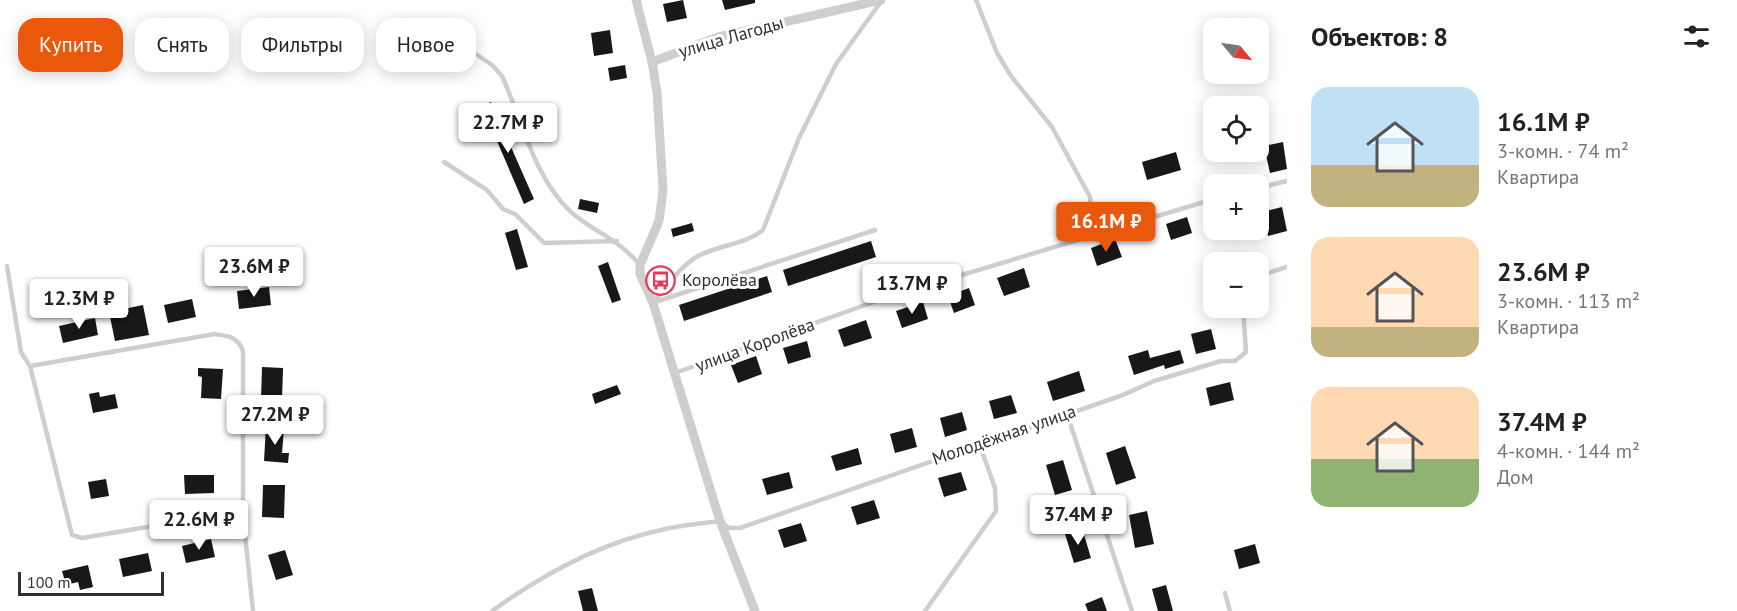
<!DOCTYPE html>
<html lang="ru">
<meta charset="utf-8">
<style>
body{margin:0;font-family:"PT Sans",sans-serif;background:#f2f2f2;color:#222;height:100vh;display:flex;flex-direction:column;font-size:22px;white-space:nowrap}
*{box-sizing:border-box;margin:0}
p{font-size:20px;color:#767676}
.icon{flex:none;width:33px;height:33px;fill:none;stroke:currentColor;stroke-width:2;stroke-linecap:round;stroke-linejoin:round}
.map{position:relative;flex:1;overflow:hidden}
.side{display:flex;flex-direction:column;background:#fff;width:450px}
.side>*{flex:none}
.hud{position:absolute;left:18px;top:18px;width:570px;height:54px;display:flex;gap:12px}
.needle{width:39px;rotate:119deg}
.buttons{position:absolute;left:1203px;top:18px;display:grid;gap:12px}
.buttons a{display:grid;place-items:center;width:66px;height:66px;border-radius:12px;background:#fff;box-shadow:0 3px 15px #0003;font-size:30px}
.scale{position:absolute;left:18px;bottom:15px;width:146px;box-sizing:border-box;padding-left:6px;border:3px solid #313131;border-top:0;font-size:16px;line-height:21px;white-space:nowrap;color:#313131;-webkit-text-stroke:4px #fff;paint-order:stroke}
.price{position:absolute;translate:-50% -51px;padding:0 14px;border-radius:6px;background:#fff;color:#222;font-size:20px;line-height:39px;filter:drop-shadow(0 2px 3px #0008)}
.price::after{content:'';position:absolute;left:50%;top:36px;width:18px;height:14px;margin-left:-9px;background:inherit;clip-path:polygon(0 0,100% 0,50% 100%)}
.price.active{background:#ea580c;color:#fff}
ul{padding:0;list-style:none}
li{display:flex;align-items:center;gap:18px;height:150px;padding:0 24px}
li span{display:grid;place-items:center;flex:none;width:168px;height:120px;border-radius:18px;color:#555}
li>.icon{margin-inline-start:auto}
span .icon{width:72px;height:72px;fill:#fffc;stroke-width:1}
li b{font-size:26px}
h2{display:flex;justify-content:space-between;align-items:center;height:72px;padding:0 24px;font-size:26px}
.tag{padding:0 21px;border-radius:18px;background:#fff;box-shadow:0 3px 15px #0003;font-size:21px;line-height:54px}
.tag.active{background:#ea580c;color:#fff}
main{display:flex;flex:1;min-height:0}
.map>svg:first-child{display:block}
</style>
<main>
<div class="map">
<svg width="1287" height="611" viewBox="0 0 1287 611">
<rect width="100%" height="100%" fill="#fff"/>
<g fill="#181818">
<path d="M683,0L687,18L667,22L663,4Z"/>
<path d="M722,0H755V3L725,10Z"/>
<path d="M610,30L613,53L594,56L591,33Z"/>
<path d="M625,65L627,78L610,81L608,68Z"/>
<path d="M491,102L534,199L524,204L482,106Z"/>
<path d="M1283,142L1287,169L1270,173L1264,146Z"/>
<path d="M1176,152L1181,170L1147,180L1142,162Z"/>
<path d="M580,199L599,203L597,213L578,209Z"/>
<path d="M1282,207L1287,231L1268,236L1262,212Z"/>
<path d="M1187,217L1192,233L1171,240L1166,224Z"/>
<path d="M692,223L694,231L673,237L671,229Z"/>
<path d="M517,229L528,267L516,270L505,233Z"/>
<path d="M1115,239L1122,257L1097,266L1091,248Z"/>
<path d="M871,241L876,257L788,286L783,270Z"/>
<path d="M608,262L621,300L612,303L598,266Z"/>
<path d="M1024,268L1030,287L1004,296L997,278Z"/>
<path d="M767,276L772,292L684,321L679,305Z"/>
<path d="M269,287L271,305L239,309L237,291Z"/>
<path d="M969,288L975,305L954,313L948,296Z"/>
<path d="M192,299L196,317L168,323L164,305Z"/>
<path d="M923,302L928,319L902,328L896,311Z"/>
<path d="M143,305L149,335L115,341L109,312Z"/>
<path d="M95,318L98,335L63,343L59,326Z"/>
<path d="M866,320L872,338L844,347L838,330Z"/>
<path d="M1211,329L1216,349L1196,354L1191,334Z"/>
<path d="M807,341L811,357L788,364L783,348Z"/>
<path d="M1148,350L1150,358L1180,350L1184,363L1165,369L1164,365L1134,375L1128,356Z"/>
<path d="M756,356L762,374L738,383L731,365Z"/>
<path d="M262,367L283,368L282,400L261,399Z"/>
<path d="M198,368L223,369L221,399L201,398L202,377L198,376Z"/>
<path d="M1079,371L1085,391L1053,401L1047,382Z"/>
<path d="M1230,382L1234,400L1210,406L1206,388Z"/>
<path d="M617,385L621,394L595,404L592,394Z"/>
<path d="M99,392L100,397L115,394L118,408L93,413L89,394Z"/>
<path d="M1011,395L1017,413L994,419L989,401Z"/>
<path d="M962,412L967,430L945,437L940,418Z"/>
<path d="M266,426L284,428L282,453H289L288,463L264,461Z"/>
<path d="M912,428L917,447L895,453L890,434Z"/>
<path d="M1125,446L1136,478L1116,485L1106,453Z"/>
<path d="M858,448L862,464L836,471L831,456Z"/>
<path d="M1063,460L1072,490L1055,495L1046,465Z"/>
<path d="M789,472L793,488L767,495L762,479Z"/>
<path d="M961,472L967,490L944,497L938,478Z"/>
<path d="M184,475H214V493L185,494Z"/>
<path d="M106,479L109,496L91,499L88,482Z"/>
<path d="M263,485H285L284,518L262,517Z"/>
<path d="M874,500L880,518L857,525L851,507Z"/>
<path d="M1147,511L1154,544L1135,548L1129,515Z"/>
<path d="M801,523L807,541L784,548L778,530Z"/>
<path d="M1082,528L1091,558L1074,563L1065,534Z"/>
<path d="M211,539L215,557L186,563L182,546Z"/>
<path d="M1255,544L1260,563L1239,569L1234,550Z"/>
<path d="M285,550L293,575L276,580L268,555Z"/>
<path d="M148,553L152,571L123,577L119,559Z"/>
<path d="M88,565L93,587L80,590L78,582L66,585L62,571Z"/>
<path d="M1166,585L1173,611H1158L1152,589Z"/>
<path d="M592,588L598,611H583L578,591Z"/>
<path d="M1102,597L1107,611H1088L1085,604Z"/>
</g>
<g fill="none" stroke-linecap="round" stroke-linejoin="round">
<g stroke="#cecece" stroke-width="4.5">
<path d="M976,0L997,53L1011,76L1052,127L1090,197L1092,234"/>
<path d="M456,25L467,48L492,65L502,76C522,120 534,178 571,212C595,233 616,237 640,265"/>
<path d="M444,162L487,190L503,209L515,214L544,243L617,241"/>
<path d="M1258,188L1287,181"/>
<path d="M7,266L21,352L30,366L215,334C229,336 238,337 243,351V515L253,611"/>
<path d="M1258,279L1265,274L1287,267"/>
<path d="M655,302L875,230"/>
<path d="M653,303C666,288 680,266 698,256C719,245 744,245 763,230L799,138L836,64L880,3"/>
<path d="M30,366L72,535L82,538L219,515H243"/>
<path d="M675,373L882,299L1214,199"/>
<path d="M1067,414L1132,611"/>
<path d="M1225,593L1230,611"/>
<path d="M492,611C542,575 600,543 661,530C680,525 700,524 720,521L729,528H740L1123,395L1154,381L1221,361H1235L1246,352L1243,308"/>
<path d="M925,611L996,511L995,488L979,443"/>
</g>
<g stroke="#cecece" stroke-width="9">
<path d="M636,0L652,62L657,92L663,190L659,221L640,265V274L653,303L720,521L755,611"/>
<path d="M652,62L718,37L881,0"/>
</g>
</g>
<defs>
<symbol id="bus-ring" viewBox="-11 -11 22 22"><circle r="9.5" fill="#fff" stroke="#e03b5b" stroke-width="1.5"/><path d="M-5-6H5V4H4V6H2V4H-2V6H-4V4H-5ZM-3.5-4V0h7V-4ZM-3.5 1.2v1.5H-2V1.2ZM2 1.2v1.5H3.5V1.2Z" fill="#e03b5b"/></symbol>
</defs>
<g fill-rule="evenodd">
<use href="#bus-ring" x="644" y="264" width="33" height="33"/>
</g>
<g text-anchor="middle" stroke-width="6" stroke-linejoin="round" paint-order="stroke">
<g font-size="18" fill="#313131" stroke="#fff">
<text transform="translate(731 37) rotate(-16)" y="6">улица Лагоды</text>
<text transform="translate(755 345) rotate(-20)" y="6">улица Королёва</text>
<text transform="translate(1004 435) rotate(-19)" y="6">Молодёжная улица</text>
</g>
<g font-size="18" fill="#313131" stroke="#fff" text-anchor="start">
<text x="682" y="286">Королёва</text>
</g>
</g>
</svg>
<div class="buttons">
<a><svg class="needle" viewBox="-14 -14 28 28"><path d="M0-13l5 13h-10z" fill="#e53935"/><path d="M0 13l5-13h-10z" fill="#767676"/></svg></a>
<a><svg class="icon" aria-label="locate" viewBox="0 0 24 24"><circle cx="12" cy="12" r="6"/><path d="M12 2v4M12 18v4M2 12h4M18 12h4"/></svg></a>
<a>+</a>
<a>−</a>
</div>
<div class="scale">100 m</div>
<b class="price" style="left:508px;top:154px">22.7M ₽</b>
<b class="price active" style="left:1106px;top:253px">16.1M ₽</b>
<b class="price" style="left:254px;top:298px">23.6M ₽</b>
<b class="price" style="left:912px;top:315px">13.7M ₽</b>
<b class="price" style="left:79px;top:330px">12.3M ₽</b>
<b class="price" style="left:275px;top:446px">27.2M ₽</b>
<b class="price" style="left:1078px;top:546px">37.4M ₽</b>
<b class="price" style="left:199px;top:551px">22.6M ₽</b>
<div class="hud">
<a class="tag active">Купить</a>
<a class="tag">Снять</a>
<a class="tag">Фильтры</a>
<a class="tag">Новое</a>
</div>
</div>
<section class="side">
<h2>Объектов: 8<svg class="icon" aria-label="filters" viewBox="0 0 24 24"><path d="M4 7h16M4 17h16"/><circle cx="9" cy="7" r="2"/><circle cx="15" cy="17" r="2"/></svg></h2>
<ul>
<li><span style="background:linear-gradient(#bfe0f5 65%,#c2b280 0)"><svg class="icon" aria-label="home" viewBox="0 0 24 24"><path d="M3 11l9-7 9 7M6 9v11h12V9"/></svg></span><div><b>16.1M ₽</b><p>3-комн. · 74 m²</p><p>Квартира</p></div></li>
<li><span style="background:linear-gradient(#ffd9b3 75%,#c2b280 0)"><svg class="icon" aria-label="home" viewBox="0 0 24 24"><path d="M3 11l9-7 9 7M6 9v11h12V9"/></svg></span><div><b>23.6M ₽</b><p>3-комн. · 113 m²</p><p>Квартира</p></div></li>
<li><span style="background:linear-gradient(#ffd9b3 60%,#8fb573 0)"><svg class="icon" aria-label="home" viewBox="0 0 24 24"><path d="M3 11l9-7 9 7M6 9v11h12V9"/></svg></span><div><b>37.4M ₽</b><p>4-комн. · 144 m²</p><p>Дом</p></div></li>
</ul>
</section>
</main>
